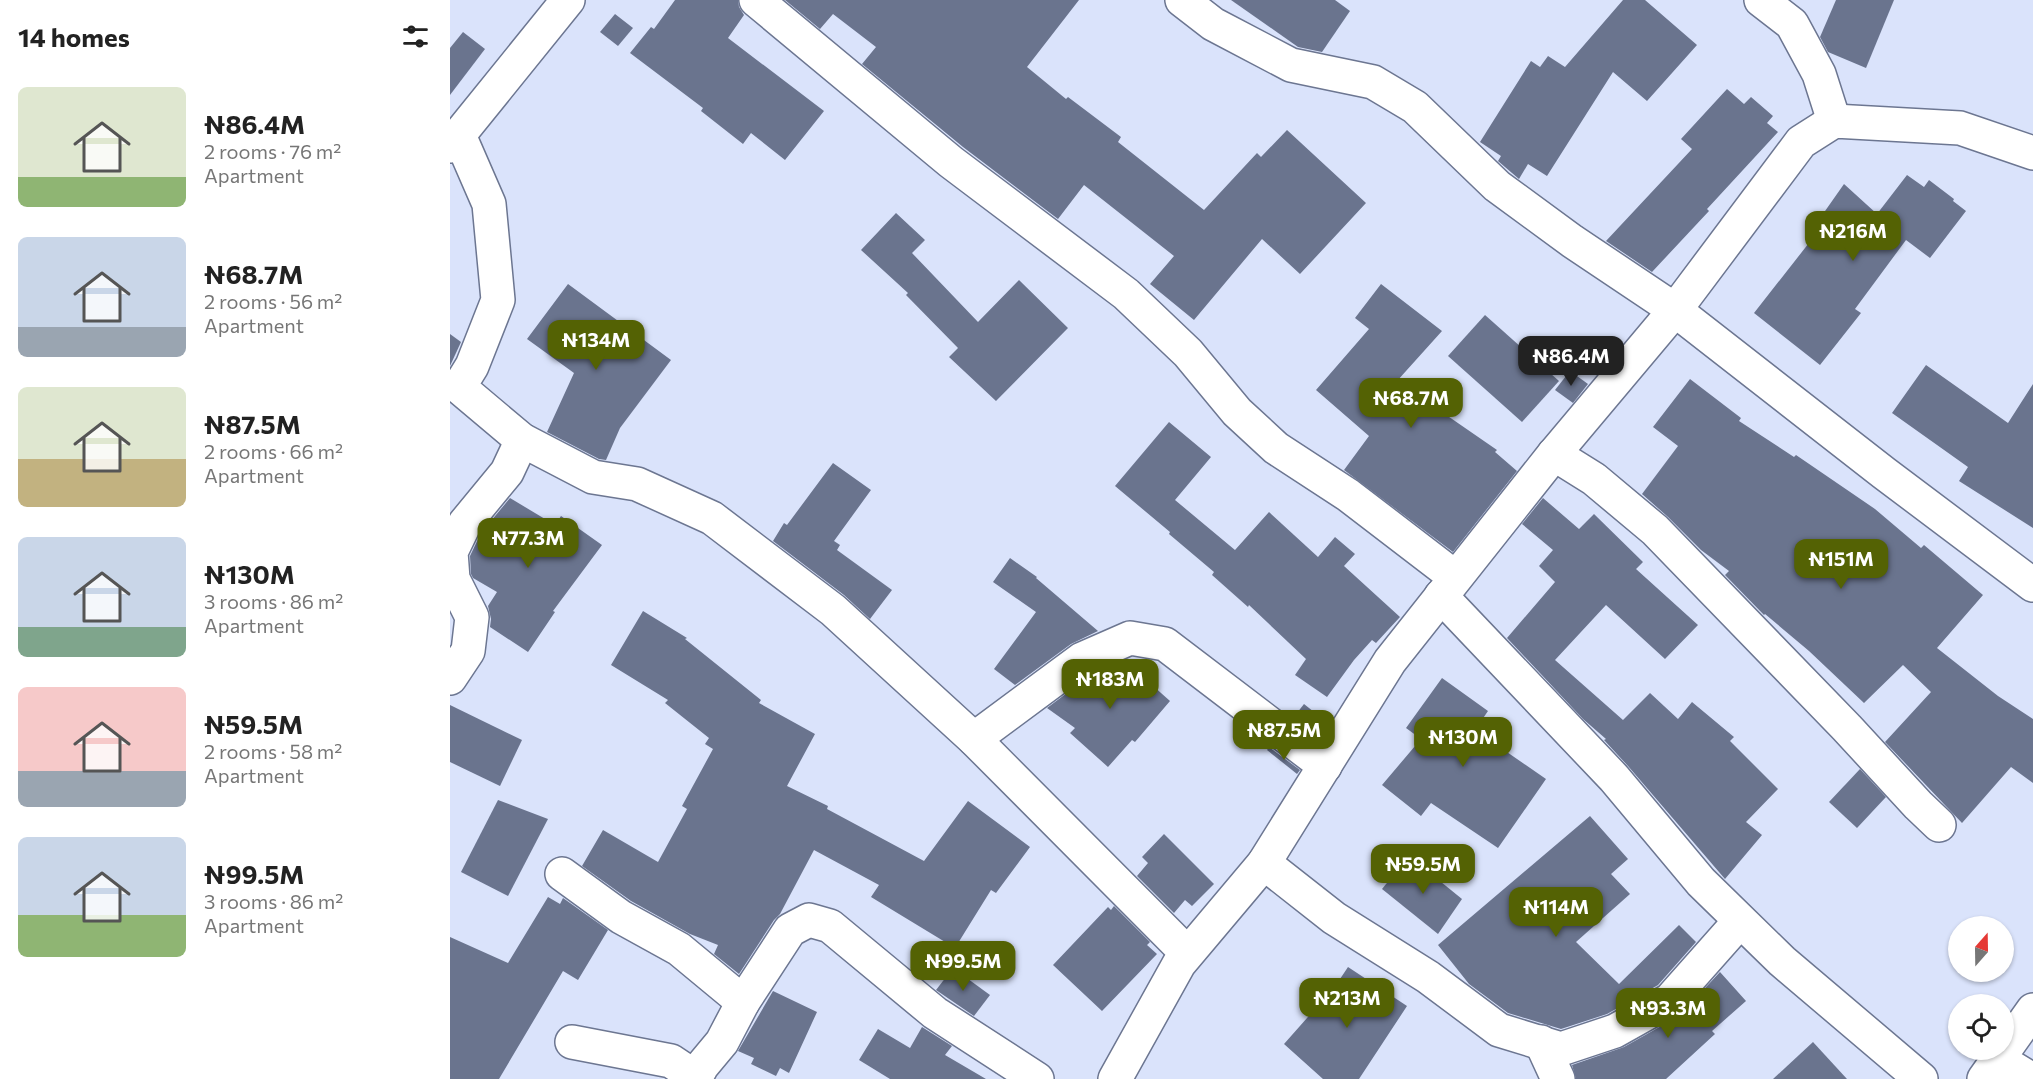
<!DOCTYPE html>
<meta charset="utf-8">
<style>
body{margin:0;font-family:Commissioner,sans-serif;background:#f6f6f6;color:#222;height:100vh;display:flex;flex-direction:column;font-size:22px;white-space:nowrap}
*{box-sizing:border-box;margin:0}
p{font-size:20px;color:#767676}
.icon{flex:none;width:33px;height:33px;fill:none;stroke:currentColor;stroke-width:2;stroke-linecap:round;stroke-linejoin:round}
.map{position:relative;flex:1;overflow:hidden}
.side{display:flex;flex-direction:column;background:#fff;width:450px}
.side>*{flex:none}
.needle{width:39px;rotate:20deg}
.tools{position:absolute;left:1498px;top:916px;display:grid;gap:12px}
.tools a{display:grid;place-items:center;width:66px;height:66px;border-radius:50%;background:#fff;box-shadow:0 2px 4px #0004;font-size:30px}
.price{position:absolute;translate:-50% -51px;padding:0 14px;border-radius:12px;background:#546204;color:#fff;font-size:20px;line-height:39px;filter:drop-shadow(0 2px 3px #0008)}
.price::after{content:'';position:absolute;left:50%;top:36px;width:18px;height:14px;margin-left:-9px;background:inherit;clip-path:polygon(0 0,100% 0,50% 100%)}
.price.on{background:#222;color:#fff}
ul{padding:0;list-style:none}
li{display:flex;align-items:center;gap:18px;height:150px;padding:0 18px}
li span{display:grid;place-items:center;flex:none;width:168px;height:120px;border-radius:9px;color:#555}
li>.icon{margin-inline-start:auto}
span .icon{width:72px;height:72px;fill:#fffc;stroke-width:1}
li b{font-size:26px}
h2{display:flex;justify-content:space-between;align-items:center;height:72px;padding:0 18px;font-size:26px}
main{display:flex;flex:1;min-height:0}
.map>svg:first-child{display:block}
</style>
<main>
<section class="side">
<h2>14 homes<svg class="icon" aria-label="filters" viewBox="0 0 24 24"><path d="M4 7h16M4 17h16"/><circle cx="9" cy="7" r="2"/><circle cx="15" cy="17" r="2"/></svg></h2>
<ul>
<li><span style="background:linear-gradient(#dfe7d0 75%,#8fb573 0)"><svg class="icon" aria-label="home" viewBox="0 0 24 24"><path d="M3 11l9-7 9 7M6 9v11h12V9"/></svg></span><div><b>₦86.4M</b><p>2 rooms · 76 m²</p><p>Apartment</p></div></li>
<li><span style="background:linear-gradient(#c9d6e8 75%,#9aa5b1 0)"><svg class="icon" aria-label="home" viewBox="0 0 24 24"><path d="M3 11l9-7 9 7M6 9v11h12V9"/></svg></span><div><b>₦68.7M</b><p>2 rooms · 56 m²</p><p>Apartment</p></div></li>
<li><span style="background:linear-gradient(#dfe7d0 60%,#c2b280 0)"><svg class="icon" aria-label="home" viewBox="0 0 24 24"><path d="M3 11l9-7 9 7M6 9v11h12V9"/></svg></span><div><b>₦87.5M</b><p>2 rooms · 66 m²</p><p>Apartment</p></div></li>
<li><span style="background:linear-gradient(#c9d6e8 75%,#7fa58c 0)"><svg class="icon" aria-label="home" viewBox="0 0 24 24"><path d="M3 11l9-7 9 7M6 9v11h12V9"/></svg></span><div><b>₦130M</b><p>3 rooms · 86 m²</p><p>Apartment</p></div></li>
<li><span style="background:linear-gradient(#f6c9c9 70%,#9aa5b1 0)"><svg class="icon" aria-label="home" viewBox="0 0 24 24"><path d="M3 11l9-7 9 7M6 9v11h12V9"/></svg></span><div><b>₦59.5M</b><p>2 rooms · 58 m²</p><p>Apartment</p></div></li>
<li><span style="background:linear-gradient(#c9d6e8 65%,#8fb573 0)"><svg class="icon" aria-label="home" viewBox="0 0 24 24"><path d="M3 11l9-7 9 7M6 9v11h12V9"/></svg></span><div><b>₦99.5M</b><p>3 rooms · 86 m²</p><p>Apartment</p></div></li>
</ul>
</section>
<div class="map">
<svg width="1583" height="1079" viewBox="0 0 1583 1079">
<rect width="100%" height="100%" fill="#dae3fb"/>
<g fill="#6a748e">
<path d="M225,0H288L289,7L294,15L278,38L374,111L335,160L301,133L293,144L251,111L253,108L180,53L201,27L204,29Z"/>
<path d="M335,0H629L577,67L616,99L618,97L671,137L668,142L754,210L807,153L811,157L837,130L916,203L850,274L812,239L744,320L700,284L724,256L634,185L608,219L513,147L412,64L426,47L383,14L370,29Z"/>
<path d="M781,0H885L900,11L872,52L848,47Z"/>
<path d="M1173,0H1195L1247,45L1197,101L1163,72L1097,176L1078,164L1069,179L1048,161L1051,156L1030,142L1081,61L1090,67L1098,56L1115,67Z"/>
<path d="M1386,0H1444L1416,68L1378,52L1370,37Z"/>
<path d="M165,14L183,28L168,46L150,32Z"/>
<path d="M13,32L35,49L0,95V48Z"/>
<path d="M1277,89L1294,104L1301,97L1323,116L1317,123L1328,132L1257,209L1259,211L1202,272L1156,241L1242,149L1231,139Z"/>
<path d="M1457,175L1474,187L1479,180L1504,199L1503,201L1516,211L1480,258L1456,240L1405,309L1411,313L1370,365L1304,313L1366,234L1361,231L1394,184L1427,214Z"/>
<path d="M446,213L475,240L462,253L528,322L569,280L618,328L546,401L499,357L508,348L456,295L458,293L411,250Z"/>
<path d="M118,284L221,360L170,428L156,460L149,459L97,432L124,373L77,339Z"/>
<path d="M931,284L992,331L947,381L1047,450L1045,452L1067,471L1003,552L894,470L919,436L866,390L919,329L905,318Z"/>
<path d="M1035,315L1109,381L1072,422L998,356Z"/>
<path d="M0,334L11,342L0,366Z"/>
<path d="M1476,365L1558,423L1583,384V528L1509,481L1518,467L1442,413Z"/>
<path d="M1120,371L1138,384L1123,403L1105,390Z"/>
<path d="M1240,379L1291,418L1289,421L1344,457L1346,455L1425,509L1471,548L1474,545L1533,595L1487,648L1548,696L1583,719V783L1561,767L1512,823L1435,742L1481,692L1453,665L1414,703L1359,651L1315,614L1314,615L1275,575L1279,571L1251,550L1218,517L1192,494L1228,446L1203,427Z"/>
<path d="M719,422L761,457L725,500L785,550L819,512L868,557L885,537L905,554L894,566L950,617L926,643L922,640L904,660L877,697L845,675L856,659L799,605L798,607L762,575L764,572L719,534L720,532L665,486Z"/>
<path d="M383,463L421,490L384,541L390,545L387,550L442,590L420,619L394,595L323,541L334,523L337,525Z"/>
<path d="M60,498L105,525L111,516L152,545L103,611L105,612L78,652L40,627L41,619L38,606L47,592L23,578L21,574L20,556L31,533Z"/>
<path d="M1093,498L1129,529L1144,514L1193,562L1186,569L1248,625L1215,659L1156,605L1105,660L1173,720L1200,693L1228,719L1242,702L1284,737L1280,741L1328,789L1296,822L1312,835L1275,879L1178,766L1154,740L1156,739L1133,719L1057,638L1105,582L1089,566L1103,550L1072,524Z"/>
<path d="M560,558L587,577L586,578L648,631L621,644L565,685L544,669L586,612L543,582Z"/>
<path d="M193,611L237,638L235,639L311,700L309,703L365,734L337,786L378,806L377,809L474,861L518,801L580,847L546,893L541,890L505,948L421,897L429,885L364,850L330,914L324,920L289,974L264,954L268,945L240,934L181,901L132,866L153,830L208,862L237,809L232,806L263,749L255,744L259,738L215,703L218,700L161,665Z"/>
<path d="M675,661L720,701L685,742L682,740L658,767L620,733L625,728L597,708L641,675Z"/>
<path d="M992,678L1038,711L1025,730L1096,779L1048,848L981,803L971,816L932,785L971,739L956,728Z"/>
<path d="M854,704L879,724L870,738L843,718Z"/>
<path d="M0,705L72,740L50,786L0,762Z"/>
<path d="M819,747L850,770L847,774L817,750Z"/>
<path d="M1410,769L1436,797L1407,828L1379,802Z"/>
<path d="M48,800L98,819L58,896L11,872Z"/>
<path d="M1140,816L1178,859L1161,874L1180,894L1126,942L1169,984L1229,925L1246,942L1208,985L1157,1014L1111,1029L1058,1013L1019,984L988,945Z"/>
<path d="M714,834L764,884L742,906L735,900L724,913L687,876L698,863L692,857Z"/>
<path d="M959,856L1012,899L988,934L932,889Z"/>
<path d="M98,897L110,904L113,898L158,930L128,980L113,971L49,1079H0V937L58,963Z"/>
<path d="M664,906L700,942L697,945L707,954L652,1011L603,965L658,907L661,910Z"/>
<path d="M898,967L957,1006L909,1079H873L834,1044L865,1009L868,1012Z"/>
<path d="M503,968L540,995L524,1016L486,990Z"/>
<path d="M1270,972L1296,1001L1262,1031L1265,1034L1216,1079H1126L1122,1065L1174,1047L1229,1016Z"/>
<path d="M323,991L367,1012L339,1073L330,1068L326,1076L301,1064L304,1058L288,1051Z"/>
<path d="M472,1027L502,1046L495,1055L536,1079H440L409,1060L428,1029L460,1048Z"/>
<path d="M1363,1042L1397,1079H1323Z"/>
</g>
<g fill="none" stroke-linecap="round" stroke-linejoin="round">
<defs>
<g id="minor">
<path d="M306,0L501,162L676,294L738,353L787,412L826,448L898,495L1005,577"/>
<path d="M732,0L763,24L841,65L923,82L965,107L1047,186L1122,241L1225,310L1434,473L1583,585"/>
<path d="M1311,0L1342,24L1369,74L1384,121"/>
<path d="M9,135L39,204L48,300L22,366L9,387L72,440L143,477L187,484L262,518L383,610L524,739L737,953"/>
<path d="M0,146L118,0"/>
<path d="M1104,454L1144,479L1205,530L1397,728L1468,805L1489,825"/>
<path d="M991,596L1164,778L1251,882L1332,961L1471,1079"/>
<path d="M0,678L18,651L22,617L3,579L1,552L15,523L57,472L72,440"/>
<path d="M524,739L632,659L680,638L715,644L875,766"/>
<path d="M814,863L884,918L978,977L1049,1030L1111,1049L1165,1031L1220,1000L1290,921"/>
<path d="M112,874L171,917L229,949L293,1002"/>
<path d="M122,1042L221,1061L233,1069L235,1079"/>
<path d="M1091,1042L1108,1079"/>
<path d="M1548,1059L1581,1079"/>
<path d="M245,1079L252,1066L272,1042L293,1002L340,930L359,920L380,926L485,1013L587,1079"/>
<path d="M665,1079L729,964L814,863L940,661L1104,454L1225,310L1351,142L1384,121L1510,128L1583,153"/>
<path d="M1534,1079L1583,1010"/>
</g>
</defs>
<use href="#minor" stroke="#6c7691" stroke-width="36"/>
<use href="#minor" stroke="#fff" stroke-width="33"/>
</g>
</svg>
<div class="tools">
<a><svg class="needle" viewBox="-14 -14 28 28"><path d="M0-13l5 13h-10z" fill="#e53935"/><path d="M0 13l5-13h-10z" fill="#767676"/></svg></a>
<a><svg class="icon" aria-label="locate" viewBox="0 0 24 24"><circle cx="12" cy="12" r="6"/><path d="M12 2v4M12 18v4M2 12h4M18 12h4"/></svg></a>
</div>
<b class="price" style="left:1403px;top:262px">₦216M</b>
<b class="price" style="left:146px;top:371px">₦134M</b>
<b class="price on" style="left:1121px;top:387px">₦86.4M</b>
<b class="price" style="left:961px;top:429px">₦68.7M</b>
<b class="price" style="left:78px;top:569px">₦77.3M</b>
<b class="price" style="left:1391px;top:590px">₦151M</b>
<b class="price" style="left:660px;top:710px">₦183M</b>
<b class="price" style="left:834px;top:761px">₦87.5M</b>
<b class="price" style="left:1013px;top:768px">₦130M</b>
<b class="price" style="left:973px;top:895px">₦59.5M</b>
<b class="price" style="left:1106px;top:938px">₦114M</b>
<b class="price" style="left:513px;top:992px">₦99.5M</b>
<b class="price" style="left:897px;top:1029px">₦213M</b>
<b class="price" style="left:1218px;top:1039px">₦93.3M</b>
</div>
</main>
